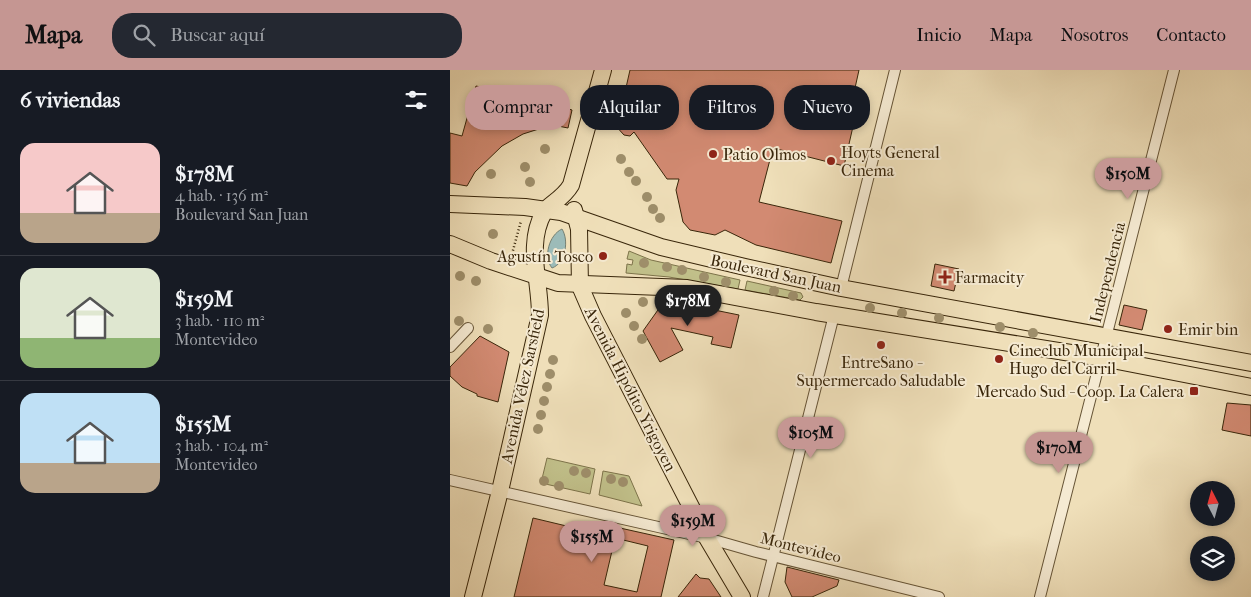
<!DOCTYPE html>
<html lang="es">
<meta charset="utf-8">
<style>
body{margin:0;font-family:"IM FELL French Canon",serif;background:#242831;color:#f1f3f6;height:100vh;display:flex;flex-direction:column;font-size:19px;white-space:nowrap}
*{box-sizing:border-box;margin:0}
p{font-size:16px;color:#9ea1a6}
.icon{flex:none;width:28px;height:28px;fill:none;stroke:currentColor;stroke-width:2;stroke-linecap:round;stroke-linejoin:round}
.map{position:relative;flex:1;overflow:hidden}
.sheet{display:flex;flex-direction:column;background:#171b24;width:450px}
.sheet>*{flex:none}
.hud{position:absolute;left:15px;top:15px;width:475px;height:45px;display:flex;gap:10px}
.needle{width:32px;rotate:354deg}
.buttons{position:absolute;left:740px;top:411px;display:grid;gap:10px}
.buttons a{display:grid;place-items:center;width:45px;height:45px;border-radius:50%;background:#171b24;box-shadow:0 2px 8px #0003;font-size:25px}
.price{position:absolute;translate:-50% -42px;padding:0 11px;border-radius:18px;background:#c59692;color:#111;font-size:16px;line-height:32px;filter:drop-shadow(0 1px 2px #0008)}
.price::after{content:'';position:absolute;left:50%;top:30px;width:15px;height:11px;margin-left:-8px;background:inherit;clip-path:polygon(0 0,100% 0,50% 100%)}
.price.current{background:#222;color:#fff}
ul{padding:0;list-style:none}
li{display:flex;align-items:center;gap:15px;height:125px;padding:0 20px}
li+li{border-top:1px solid #363941}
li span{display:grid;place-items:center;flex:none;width:140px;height:100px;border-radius:15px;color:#555}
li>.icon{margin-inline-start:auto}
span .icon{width:60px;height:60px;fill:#fffc;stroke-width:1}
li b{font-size:21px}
h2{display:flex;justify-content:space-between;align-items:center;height:60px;padding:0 20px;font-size:21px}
.pill{padding:0 18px;border-radius:20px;background:#171b24;box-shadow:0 2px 8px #0003;font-size:18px;line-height:45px}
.pill.current{background:#c59692;color:#111}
header{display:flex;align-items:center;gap:30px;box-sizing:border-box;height:70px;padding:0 25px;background:#c59692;color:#111}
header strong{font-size:24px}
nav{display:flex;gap:28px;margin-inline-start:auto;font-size:18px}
.search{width:350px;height:45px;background:#242831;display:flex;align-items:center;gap:12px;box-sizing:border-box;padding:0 18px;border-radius:20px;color:#9ea1a6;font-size:19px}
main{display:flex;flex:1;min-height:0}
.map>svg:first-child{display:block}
</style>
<header>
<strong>Mapa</strong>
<div class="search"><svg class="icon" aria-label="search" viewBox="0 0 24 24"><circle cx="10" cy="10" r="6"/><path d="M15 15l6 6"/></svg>Buscar aquí</div>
<nav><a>Inicio</a><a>Mapa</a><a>Nosotros</a><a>Contacto</a></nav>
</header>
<main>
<section class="sheet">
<h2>6 viviendas<svg class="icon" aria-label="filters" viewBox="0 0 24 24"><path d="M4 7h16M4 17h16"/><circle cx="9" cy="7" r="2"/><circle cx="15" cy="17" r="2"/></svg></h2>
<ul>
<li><span style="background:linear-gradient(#f6c9c9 70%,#b9a48a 0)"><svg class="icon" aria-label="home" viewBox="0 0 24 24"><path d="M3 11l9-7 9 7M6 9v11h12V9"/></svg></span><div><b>$178M</b><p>4 hab. · 136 m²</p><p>Boulevard San Juan</p></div></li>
<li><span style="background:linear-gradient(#dfe7d0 70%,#8fb573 0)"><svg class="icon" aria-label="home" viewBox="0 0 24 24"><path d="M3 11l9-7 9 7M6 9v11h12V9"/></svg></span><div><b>$159M</b><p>3 hab. · 110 m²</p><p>Montevideo</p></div></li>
<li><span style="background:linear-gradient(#bfe0f5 70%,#b9a48a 0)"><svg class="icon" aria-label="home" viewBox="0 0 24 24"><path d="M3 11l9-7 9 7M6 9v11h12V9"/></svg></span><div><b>$155M</b><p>3 hab. · 104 m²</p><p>Montevideo</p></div></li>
</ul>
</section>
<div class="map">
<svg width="801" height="527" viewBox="0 0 801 527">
<rect width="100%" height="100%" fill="#efdfb9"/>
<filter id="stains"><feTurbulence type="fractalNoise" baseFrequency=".004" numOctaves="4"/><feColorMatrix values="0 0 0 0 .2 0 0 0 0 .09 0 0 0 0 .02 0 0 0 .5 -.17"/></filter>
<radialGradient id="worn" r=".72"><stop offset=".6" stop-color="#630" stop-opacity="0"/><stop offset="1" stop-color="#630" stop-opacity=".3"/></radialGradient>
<g fill="#c1c08a" stroke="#7d734a">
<path d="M179,181L201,190L290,210L288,219L219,207L176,203L177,194L182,195L183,190L177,189Z"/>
<path d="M297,211L351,223L353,227L350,230L295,220Z"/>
<path d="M97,388L145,399L140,424L91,413Z"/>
<path d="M153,401L179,406L192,436L149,425Z"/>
</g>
<path fill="#9cbbb8" stroke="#747f72" d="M112,159C119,170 116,193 102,198C93,187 99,165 112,159Z"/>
<g fill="#d28a72" stroke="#39260a" fill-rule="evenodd">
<path d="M180,0H409L403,27L409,30L394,96L323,78L309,132L392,151L381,193L306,175L275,160L265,165L240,160L233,152L226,120L229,109H217L184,62L180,66L174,65L164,54L167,44H170Z"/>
<path d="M26,16L54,22L63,40L83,30L92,33L95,57L73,64L52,76L25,102L17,116L0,113V63L12,66Z"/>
<path d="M109,36L122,40L118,58L103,55Z"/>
<path d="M485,194L509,199L504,221L481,216Z"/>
<path d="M215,230L289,245L281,278L261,274L263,267L221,258L233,280L210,292L193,261Z"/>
<path d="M674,235L697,240L692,260L669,255Z"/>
<path d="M30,266L59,282L48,332L27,326V324L12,317L0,306V297Z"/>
<path d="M777,333L801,335V366L772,360Z"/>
<path d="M83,448L150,464L152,454L224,470L211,527H64ZM165,468L198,476L187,522L154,515Z"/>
<path d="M337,497L389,510L387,516L362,527H342L335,512Z"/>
<path d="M246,504L250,508L259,509L271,527H228Z"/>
</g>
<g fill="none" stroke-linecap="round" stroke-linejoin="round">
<defs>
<g id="minor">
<path d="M391,218L445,0"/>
<path d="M0,277L18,258"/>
<path d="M0,410L257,468L306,482L489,527"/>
<path d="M313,527L384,245"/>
<path d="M590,527L724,0"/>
</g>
<g id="primary">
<path d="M0,134L75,137L111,142L211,177L295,197L391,218L801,293"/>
<path d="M124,140L129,159L130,216L143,246L257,468L292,527"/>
<path d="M0,174L41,191L108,213L237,218L366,242L652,288L801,317"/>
<path d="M23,527L50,421L90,245C90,210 76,174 94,142C98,135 113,129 121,115L153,0"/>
</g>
</defs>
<use href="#minor" stroke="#665436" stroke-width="12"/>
<use href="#primary" stroke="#39260a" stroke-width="18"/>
<path stroke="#39260a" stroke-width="2.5" stroke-dasharray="1 2.5" stroke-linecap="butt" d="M62,184L71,151"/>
<use href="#minor" stroke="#f5ead2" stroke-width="10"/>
<use href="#primary" stroke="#efdfb9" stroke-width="16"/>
</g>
<g fill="#9e8e6a">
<circle cx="95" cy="79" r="5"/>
<circle cx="171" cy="89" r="5"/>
<circle cx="75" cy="97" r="5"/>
<circle cx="179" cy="102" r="5"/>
<circle cx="41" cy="104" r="5"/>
<circle cx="186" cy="111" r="5"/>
<circle cx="80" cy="112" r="5"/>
<circle cx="197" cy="127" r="5"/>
<circle cx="203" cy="139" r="5"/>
<circle cx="210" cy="148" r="5"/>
<circle cx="43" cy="164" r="5"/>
<circle cx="194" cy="193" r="5"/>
<circle cx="217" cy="197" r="5"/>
<circle cx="232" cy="200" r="5"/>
<circle cx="10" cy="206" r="5"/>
<circle cx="254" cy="207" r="5"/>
<circle cx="26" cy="211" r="5"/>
<circle cx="276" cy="212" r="5"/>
<circle cx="324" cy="221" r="5"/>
<circle cx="343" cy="226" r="5"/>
<circle cx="193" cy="232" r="5"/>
<circle cx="420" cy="238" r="5"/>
<circle cx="176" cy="243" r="5"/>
<circle cx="452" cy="243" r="5"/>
<circle cx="489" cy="248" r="5"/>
<circle cx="9" cy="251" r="5"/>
<circle cx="184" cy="256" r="5"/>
<circle cx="550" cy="257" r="5"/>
<circle cx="38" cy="259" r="5"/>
<circle cx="583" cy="263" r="5"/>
<circle cx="192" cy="269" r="5"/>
<circle cx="103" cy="290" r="5"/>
<circle cx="100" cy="304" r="5"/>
<circle cx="97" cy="317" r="5"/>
<circle cx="94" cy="331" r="5"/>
<circle cx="91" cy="345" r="5"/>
<circle cx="88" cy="359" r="5"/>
<circle cx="124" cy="401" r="5"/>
<circle cx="136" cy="403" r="5"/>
<circle cx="161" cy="409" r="5"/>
<circle cx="94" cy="411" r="5"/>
<circle cx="173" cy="412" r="5"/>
<circle cx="109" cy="416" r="5"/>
</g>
<g fill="#8f2418" stroke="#f5ead2" stroke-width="2">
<circle cx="263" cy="84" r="5"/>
<circle cx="381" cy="91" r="5"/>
<circle cx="153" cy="186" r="5"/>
<path d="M492.5 199.5h5v5h5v5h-5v5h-5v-5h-5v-5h5z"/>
<circle cx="718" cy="259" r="5"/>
<circle cx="431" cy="275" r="5"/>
<circle cx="549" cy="289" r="5"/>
<rect x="739" y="316" width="10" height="10" rx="2.5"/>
</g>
<g text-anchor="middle" stroke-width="4" stroke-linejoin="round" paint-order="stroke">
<g font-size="16" fill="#39260a" stroke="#f5ead2" text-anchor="start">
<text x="391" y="88">Hoyts General<tspan x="391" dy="18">Cinema</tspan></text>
<text x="273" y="90">Patio Olmos</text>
<text x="143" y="192" text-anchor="end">Agustín Tosco</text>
<text x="505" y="213">Farmacity</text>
<text x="728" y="265">Emir bin</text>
<text x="559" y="286">Cineclub Municipal<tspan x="559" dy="18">Hugo del Carril</tspan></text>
<text x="431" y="298" text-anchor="middle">EntreSano -<tspan x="431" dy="18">Supermercado Saludable</tspan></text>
<text x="734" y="327" text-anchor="end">Mercado Sud - Coop. La Calera</text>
</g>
<g font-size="16" fill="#39260a" stroke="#f5ead2">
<text transform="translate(657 202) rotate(-76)" y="6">Independencia</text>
<text transform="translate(326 203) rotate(12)" y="6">Boulevard San Juan</text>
<text transform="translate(72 316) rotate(-78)" y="6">Avenida Vélez Sarsfield</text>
<text transform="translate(181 319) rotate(63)" y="6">Avenida Hipólito Yrigoyen</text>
<text transform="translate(351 477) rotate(14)" y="6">Montevideo</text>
</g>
</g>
<rect width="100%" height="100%" filter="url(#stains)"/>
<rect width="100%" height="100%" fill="url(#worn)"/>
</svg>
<div class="buttons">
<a><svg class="needle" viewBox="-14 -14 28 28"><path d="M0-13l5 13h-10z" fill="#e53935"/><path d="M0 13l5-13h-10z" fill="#9ea1a6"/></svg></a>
<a><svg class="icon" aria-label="layers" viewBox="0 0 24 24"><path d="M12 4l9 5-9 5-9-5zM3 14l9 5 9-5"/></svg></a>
</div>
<b class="price" style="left:678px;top:130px">$150M</b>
<b class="price current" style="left:238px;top:257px">$178M</b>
<b class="price" style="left:361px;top:389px">$105M</b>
<b class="price" style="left:609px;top:404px">$170M</b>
<b class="price" style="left:243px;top:477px">$159M</b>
<b class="price" style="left:142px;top:493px">$155M</b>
<div class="hud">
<a class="pill current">Comprar</a>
<a class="pill">Alquilar</a>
<a class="pill">Filtros</a>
<a class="pill">Nuevo</a>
</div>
</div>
</main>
